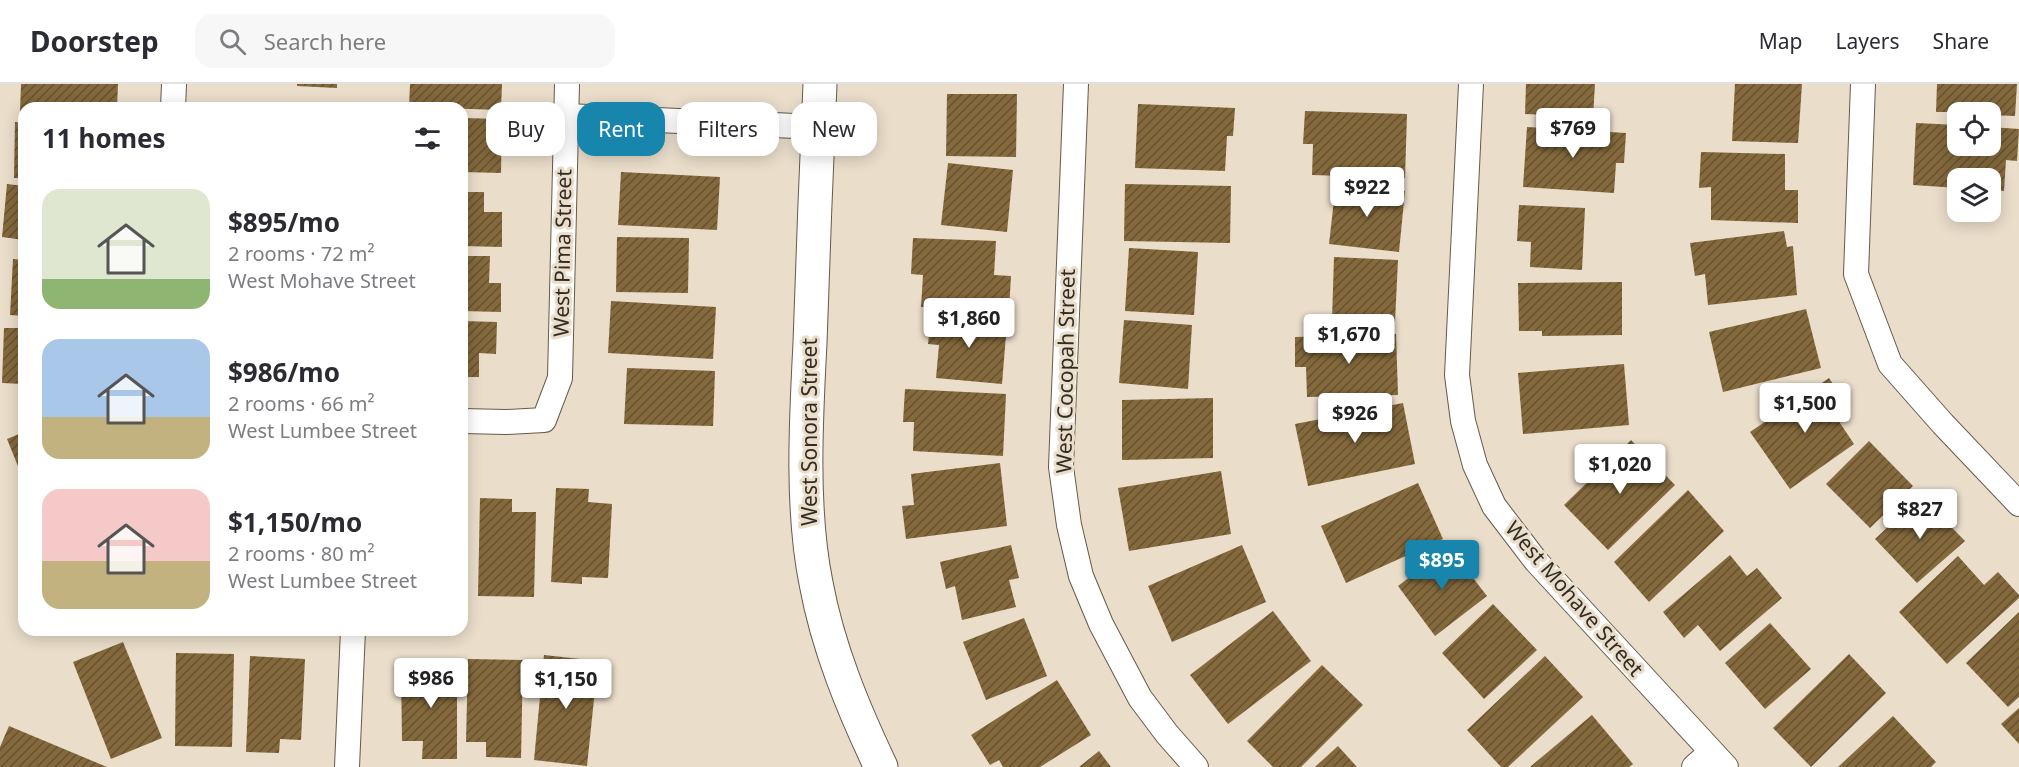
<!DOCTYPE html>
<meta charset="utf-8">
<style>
body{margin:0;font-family:"Noto Sans",sans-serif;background:#f7f7f7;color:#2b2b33;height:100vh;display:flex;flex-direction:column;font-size:22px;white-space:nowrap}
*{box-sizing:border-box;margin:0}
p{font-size:20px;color:#7c7c81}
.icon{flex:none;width:33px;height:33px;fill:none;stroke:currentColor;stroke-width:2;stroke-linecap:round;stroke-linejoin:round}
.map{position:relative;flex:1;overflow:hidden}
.sheet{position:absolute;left:18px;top:18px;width:450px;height:534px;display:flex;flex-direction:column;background:#fff;border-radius:18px;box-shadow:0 3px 15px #0003}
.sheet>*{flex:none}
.guide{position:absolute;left:486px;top:18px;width:570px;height:54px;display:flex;gap:12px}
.tools{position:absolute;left:1947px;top:18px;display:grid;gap:12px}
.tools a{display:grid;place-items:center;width:54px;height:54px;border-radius:12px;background:#fff;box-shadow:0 3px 15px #0003;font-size:30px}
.price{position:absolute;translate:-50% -51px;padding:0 14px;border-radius:6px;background:#fff;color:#222;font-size:20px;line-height:39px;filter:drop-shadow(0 2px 3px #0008)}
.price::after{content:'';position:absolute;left:50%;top:36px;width:18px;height:14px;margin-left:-9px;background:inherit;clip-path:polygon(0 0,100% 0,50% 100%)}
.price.current{background:#1885ad;color:#fff}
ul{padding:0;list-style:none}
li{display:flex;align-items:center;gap:18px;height:150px;padding:0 24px}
li span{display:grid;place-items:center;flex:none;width:168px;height:120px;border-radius:18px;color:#555}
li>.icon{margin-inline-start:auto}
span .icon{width:72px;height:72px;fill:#fffc;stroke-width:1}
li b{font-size:26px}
h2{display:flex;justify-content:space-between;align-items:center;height:72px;padding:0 24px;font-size:26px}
.chip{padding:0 21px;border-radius:18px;background:#fff;box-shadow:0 3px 15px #0003;font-size:21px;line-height:54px}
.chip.current{background:#1885ad;color:#fff}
header{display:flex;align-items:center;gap:36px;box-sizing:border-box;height:84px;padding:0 30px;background:#fff;border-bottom:2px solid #e1e1e2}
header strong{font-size:28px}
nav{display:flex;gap:33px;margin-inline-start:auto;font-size:21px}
.search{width:420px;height:54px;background:#f7f7f7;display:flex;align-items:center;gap:15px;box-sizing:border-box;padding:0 21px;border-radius:18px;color:#7c7c81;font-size:22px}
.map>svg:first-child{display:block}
</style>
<header>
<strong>Doorstep</strong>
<div class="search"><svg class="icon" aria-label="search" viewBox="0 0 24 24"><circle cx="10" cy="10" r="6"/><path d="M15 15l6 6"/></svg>Search here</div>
<nav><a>Map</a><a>Layers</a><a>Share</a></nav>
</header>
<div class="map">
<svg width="2019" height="683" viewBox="0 0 2019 683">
<defs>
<pattern id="building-hatch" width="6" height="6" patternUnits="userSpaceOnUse" patternTransform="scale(1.5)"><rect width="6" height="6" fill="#84693d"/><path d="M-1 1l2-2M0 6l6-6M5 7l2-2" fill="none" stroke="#665230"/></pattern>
</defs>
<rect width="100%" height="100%" fill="#eaddca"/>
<g fill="url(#building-hatch)">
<path d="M21,0H118L117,24H24V29L20,28Z"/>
<path d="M297,0H337V4L297,2Z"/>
<path d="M410,0H502L501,26L409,23Z"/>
<path d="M1526,0H1595L1593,33L1525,30Z"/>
<path d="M1735,0H1802L1798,59L1732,57Z"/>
<path d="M1937,0H2017L2015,32L1990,31V28H1936Z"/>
<path d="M947,10H1017L1016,73L946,72Z"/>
<path d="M1138,20L1235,24L1233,52H1227L1225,87L1135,84Z"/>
<path d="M1305,27L1407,30L1405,94L1312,91L1313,60H1303Z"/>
<path d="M462,34L502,35L501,89L462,88Z"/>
<path d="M15,38L24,39V94H14Z"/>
<path d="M1916,39L1958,41V62H1990V43L2019,45L2017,77L2006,76L2004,107L1990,106V94H1958V104L1913,101Z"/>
<path d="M1527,43L1626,49L1624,79H1616L1614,109L1523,103Z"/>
<path d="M1701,68L1785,70V106H1798V139L1711,136V103L1699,104Z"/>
<path d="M948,79L1013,86L1007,148L941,141Z"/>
<path d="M621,88L720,93L717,146L618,141Z"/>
<path d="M1336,99L1405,107L1399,168L1329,160Z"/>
<path d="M7,100L24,102V156L2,153Z"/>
<path d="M1125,100L1231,102L1230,159L1124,157Z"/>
<path d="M462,108H484V128H502V163L462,162Z"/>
<path d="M1519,121L1585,124L1582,186L1530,183L1531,158L1517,157Z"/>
<path d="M1784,147L1787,163L1793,162L1797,211L1708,221L1705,190L1695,192L1690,159Z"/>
<path d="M617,153L689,154L688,209L616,208Z"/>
<path d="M913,154L996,157L994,191L1011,192L1009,226L921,223L923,191L911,190Z"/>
<path d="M1129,164L1198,168L1194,231L1125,227Z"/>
<path d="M462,172H490L489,199H501V228L462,227Z"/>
<path d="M1334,173L1398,176L1395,238L1332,236Z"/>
<path d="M13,175L24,176V232L10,231Z"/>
<path d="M1622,198V251L1542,252V247H1519L1518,199Z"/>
<path d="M611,217L716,223L713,275L608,269Z"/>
<path d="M1806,225L1821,284L1723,308L1709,248Z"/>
<path d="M931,232L1007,239L1002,300L936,294L939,261L928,260Z"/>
<path d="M1124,236L1192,241L1188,305L1119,299Z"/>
<path d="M462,237L497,238L496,270L479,269V293H462Z"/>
<path d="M4,244H24V300L2,299Z"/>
<path d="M1396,250L1398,311L1307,313L1306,283H1295V253Z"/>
<path d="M1624,280L1629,341L1523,350L1518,289Z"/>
<path d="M627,284L715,287L713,342L624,340Z"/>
<path d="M1829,294L1847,321L1834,330L1854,360L1790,405L1750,348Z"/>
<path d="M905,305L1006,310L1003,372L913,367L914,338H903Z"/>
<path d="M1213,314V374L1122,376V316Z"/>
<path d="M1403,319L1415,380L1308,402L1295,340Z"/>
<path d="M24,348V397L7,355Z"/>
<path d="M1631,356L1675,401L1608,466L1564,421Z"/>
<path d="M1869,357L1913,402L1870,444L1826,400Z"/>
<path d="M1000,379L1007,442L906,455L902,422L914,421L911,390Z"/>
<path d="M1221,387L1231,450L1129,467L1118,404Z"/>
<path d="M1418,399L1443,455L1346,499L1321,442Z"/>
<path d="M462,400H466L464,483H462Z"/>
<path d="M556,404L589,405L588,418L612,420L608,494L582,493V500L551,498Z"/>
<path d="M1688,406L1724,447L1649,518L1614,478Z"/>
<path d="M1921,412L1965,457L1917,499L1875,455Z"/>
<path d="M480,414L512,415V428H536L534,513L478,512Z"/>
<path d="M1011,461L1019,494L1009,496L1016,523L962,536L955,502L946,505L940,478Z"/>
<path d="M1242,461L1266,518L1172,558L1148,502Z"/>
<path d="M1449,463L1487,512L1435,552L1398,502Z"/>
<path d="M1730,471L1747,492L1757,484L1782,514L1720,567L1698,541L1684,554L1663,528Z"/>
<path d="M1958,472L1984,501L1998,488L2019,511V514L1947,580L1899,528Z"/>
<path d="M1493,520L1537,566L1484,615L1442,569Z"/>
<path d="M1273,527L1311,577L1228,640L1190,591Z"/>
<path d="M2019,528V613L2008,623L1966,579Z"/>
<path d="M1024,534L1047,592L986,616L963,558Z"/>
<path d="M1770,539L1811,585L1765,625L1725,579Z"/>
<path d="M123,558L162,654L111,675L73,578Z"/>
<path d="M176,569L234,570L232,663L175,662Z"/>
<path d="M1849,570L1886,609L1811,683L1773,644Z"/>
<path d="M544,571L598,577L587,682L534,676Z"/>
<path d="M250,572L305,575L301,656L280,655L279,669L246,668Z"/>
<path d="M1545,572L1583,613L1508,683H1501L1467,646Z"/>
<path d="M468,575L523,576L521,674L486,673V658H466Z"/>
<path d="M1322,581L1363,621L1301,683H1273L1247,657Z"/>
<path d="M401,582H457V675H422L423,657H402Z"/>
<path d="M1057,596L1091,651L1040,683H1003L999,676L990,681L971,651Z"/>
<path d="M2019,624V660L2001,640Z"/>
<path d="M1592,631L1633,680L1629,683H1530Z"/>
<path d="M1893,632L1936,678L1931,683H1838Z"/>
<path d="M9,642L107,683H0V663Z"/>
<path d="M1338,662L1357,683H1315Z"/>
<path d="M1099,667L1111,683H1079Z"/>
</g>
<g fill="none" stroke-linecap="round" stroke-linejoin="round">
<defs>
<g id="street">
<path d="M1076,0L1061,383L1069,441L1081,492L1101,540L1140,614L1167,650L1196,683"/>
<path d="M1471,0L1457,291L1463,337L1475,381L1494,422L1536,477L1726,683"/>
<path d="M1863,0L1856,190L1890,280L1943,340L2019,420"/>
<path d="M173,24L174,0"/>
<path d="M566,32L818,43"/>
<path d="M462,337L506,338L544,336L560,294L567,0"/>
<path d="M347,683L353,546"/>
<path d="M1694,683L1711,668"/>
</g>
<path id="secondary" d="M820,0C816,86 813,173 810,259C806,335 801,425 816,499C828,564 853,624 881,683"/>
</defs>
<use href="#street" stroke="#655a4a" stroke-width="26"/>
<use href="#secondary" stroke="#655a4a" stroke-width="35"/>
<use href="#street" stroke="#fff" stroke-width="24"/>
<use href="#secondary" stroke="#fff" stroke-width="33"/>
</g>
<g text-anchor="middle" stroke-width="6" stroke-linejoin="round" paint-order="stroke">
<g font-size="21" fill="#302b24" stroke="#eaddca">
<text transform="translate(563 169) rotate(-89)" y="7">West Pima Street</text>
<text transform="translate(1066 287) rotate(-89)" y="7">West Cocopah Street</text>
<text transform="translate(810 348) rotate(-90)" y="7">West Sonora Street</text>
<text transform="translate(1574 515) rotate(49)" y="7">West Mohave Street</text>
</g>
</g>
</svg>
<div class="tools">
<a><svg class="icon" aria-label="locate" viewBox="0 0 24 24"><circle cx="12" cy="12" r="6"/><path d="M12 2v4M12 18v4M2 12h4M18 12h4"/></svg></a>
<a><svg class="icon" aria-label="layers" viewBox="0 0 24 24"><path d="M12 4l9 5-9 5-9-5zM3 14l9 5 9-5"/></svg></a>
</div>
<b class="price" style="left:1573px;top:75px">$769</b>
<b class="price" style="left:1367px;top:134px">$922</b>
<b class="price" style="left:969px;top:265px">$1,860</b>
<b class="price" style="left:1349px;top:281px">$1,670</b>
<b class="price" style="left:1805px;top:350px">$1,500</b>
<b class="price" style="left:1355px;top:360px">$926</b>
<b class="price" style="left:1620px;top:411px">$1,020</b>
<b class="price" style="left:1920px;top:456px">$827</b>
<b class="price current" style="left:1442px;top:507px">$895</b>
<b class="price" style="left:431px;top:625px">$986</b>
<b class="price" style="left:566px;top:626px">$1,150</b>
<div class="guide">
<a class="chip">Buy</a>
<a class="chip current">Rent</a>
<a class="chip">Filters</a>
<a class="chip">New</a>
</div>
<section class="sheet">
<h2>11 homes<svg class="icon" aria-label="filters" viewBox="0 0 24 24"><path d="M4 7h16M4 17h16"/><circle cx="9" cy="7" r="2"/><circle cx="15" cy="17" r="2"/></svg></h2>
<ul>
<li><span style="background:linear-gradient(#dfe7d0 75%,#8fb573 0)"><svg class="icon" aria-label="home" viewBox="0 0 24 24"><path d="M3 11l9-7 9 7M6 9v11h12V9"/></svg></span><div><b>$895/mo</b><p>2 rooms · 72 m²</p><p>West Mohave Street</p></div></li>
<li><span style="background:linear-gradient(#a9c7e8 65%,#c2b280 0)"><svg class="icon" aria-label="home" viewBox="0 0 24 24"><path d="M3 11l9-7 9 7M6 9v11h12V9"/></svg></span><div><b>$986/mo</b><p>2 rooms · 66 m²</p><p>West Lumbee Street</p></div></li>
<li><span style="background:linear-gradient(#f6c9c9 60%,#c2b280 0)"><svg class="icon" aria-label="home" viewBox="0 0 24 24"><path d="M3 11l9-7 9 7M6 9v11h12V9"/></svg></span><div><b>$1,150/mo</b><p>2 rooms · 80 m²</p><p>West Lumbee Street</p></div></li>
</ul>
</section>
</div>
